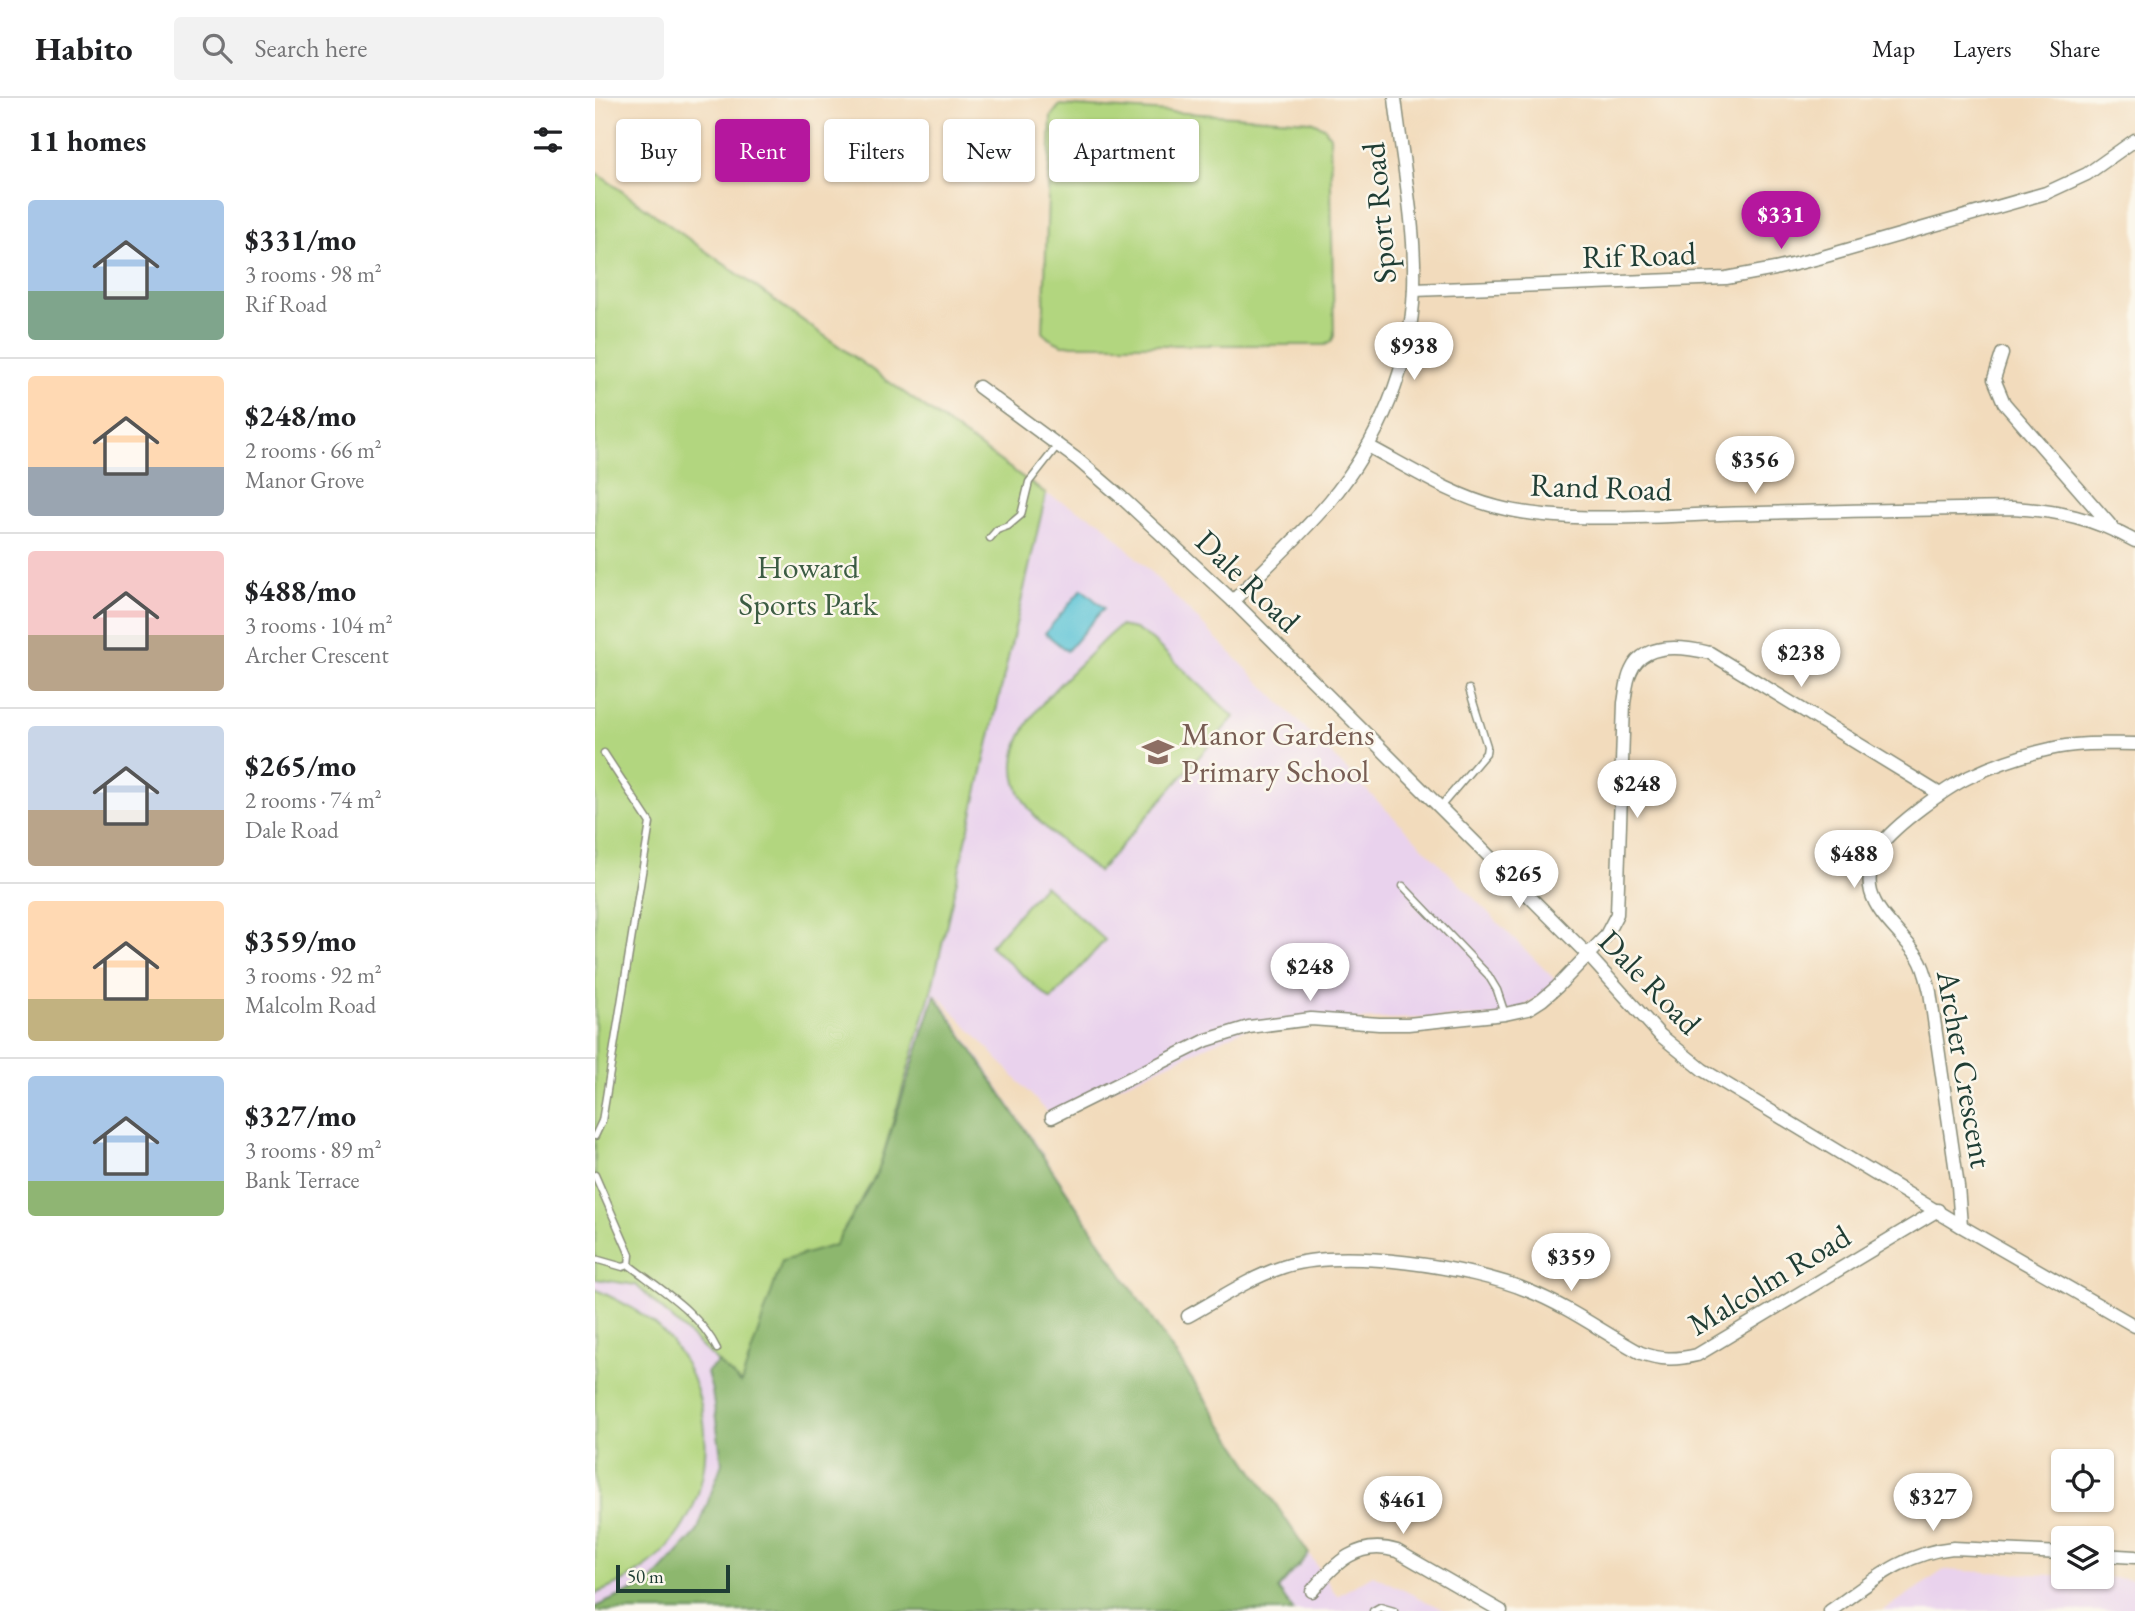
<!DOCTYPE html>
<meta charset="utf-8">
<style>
body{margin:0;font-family:"EB Garamond",serif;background:#f2f2f2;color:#202124;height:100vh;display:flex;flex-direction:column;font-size:26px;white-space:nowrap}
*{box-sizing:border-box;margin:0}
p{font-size:23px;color:#757577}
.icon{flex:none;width:38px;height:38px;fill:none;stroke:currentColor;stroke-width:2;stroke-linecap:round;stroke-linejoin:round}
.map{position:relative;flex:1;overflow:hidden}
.panel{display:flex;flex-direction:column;background:#fff;width:595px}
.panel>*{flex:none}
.top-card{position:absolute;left:21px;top:21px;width:665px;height:63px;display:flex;gap:14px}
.fabs{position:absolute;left:1456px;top:1351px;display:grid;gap:14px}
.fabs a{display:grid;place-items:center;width:63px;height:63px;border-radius:7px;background:#fff;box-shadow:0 2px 5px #0004;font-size:35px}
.scale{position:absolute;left:21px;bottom:18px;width:114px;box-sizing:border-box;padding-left:7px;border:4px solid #1f3d34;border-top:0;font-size:19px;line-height:24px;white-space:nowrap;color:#1f3d34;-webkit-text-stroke:5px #fbf7ec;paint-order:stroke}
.price{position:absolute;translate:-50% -60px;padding:0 16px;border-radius:24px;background:#fff;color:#222;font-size:23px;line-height:46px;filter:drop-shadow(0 2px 4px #0008)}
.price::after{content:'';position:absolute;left:50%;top:42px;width:21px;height:16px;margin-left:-10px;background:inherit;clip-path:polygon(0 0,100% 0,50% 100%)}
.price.on{background:#b5179e;color:#fff}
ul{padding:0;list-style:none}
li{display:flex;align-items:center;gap:21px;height:175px;padding:0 28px}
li+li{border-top:2px solid #e0e0e0}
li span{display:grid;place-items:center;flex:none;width:196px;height:140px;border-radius:7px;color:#555}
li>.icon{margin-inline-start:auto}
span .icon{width:84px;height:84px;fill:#fffc;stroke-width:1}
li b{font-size:30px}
h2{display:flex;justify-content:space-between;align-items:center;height:84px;padding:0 28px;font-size:30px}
.chip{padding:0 24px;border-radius:7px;background:#fff;box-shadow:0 2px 5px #0004;font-size:24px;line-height:63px}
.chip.on{background:#b5179e;color:#fff}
header{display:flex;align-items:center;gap:42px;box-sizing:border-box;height:98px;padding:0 35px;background:#fff;border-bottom:2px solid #e0e0e0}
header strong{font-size:33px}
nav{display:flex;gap:38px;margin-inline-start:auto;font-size:24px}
.search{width:490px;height:63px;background:#f2f2f2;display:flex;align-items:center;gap:18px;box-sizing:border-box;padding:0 24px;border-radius:7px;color:#757577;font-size:26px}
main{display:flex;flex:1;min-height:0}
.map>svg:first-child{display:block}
</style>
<header>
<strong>Habito</strong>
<div class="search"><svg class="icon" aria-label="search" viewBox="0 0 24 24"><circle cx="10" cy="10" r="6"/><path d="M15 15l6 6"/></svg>Search here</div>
<nav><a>Map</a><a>Layers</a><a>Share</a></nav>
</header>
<main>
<section class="panel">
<h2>11 homes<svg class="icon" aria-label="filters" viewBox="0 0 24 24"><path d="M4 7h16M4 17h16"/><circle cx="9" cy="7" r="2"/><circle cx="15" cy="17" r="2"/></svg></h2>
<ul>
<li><span style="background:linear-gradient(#a9c7e8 65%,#7fa58c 0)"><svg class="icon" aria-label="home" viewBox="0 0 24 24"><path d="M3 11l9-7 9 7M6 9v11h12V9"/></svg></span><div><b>$331/mo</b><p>3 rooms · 98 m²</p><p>Rif Road</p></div></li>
<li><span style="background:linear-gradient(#ffd9b3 65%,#9aa5b1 0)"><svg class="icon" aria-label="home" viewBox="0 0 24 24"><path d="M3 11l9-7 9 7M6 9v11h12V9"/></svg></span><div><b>$248/mo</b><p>2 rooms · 66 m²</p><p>Manor Grove</p></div></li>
<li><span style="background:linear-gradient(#f6c9c9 60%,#b9a48a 0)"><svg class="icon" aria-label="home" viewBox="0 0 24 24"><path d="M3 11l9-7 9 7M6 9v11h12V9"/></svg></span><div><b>$488/mo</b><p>3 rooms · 104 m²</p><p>Archer Crescent</p></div></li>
<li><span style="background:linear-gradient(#c9d6e8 60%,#b9a48a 0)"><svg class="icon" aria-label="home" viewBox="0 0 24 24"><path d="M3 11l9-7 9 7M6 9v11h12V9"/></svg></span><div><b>$265/mo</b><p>2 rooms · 74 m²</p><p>Dale Road</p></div></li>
<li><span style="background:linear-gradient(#ffd9b3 70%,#c2b280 0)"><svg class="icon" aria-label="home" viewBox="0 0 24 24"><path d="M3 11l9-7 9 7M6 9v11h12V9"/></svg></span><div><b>$359/mo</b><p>3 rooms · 92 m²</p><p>Malcolm Road</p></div></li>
<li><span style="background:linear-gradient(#a9c7e8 75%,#8fb573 0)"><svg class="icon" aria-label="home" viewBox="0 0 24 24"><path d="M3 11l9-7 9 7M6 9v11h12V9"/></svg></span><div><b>$327/mo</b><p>3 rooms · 89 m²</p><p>Bank Terrace</p></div></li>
</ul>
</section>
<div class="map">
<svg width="1540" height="1513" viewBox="0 0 1540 1513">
<rect width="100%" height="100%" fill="#fbf7ec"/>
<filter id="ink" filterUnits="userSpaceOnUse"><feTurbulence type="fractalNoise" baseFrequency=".0143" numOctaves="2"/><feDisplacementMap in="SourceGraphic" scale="14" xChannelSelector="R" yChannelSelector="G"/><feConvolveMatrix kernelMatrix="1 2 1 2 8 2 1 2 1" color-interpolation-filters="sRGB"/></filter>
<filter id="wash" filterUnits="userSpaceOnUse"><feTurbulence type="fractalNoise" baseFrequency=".00686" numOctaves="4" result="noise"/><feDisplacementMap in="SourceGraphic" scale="28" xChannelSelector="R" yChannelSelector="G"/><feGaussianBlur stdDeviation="1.57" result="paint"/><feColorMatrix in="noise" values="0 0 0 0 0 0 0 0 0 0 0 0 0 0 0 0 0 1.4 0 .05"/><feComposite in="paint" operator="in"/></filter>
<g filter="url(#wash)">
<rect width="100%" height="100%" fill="#f2dbbc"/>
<g fill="#e9d2ed">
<path d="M0,74L451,396L506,424L963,885L915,918L748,922L654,929L457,1019L341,895L742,1498L778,1477L851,1513H0Z"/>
<path d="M1349,1472L1540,1481V1513H1288Z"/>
</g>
<g fill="#b2d67f" stroke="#688a5a" stroke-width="2">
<path d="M465,7L716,23L729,29L735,38L739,238L736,244L730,247H467L453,240L448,234L456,18Z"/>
<path d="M0,74L451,396L337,890L283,1074L240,1147L187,1164L146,1286L41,1187L0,1181Z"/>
<path d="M525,528L540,531L557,542L639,619L503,774C478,752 446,731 429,703C396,650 451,599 486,565C499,553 510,539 525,528Z"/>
<path d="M449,787L510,842L456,902L395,848Z"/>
<path d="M0,1191C27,1204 56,1218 75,1242C123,1303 124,1397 68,1454C49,1474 25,1486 0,1496Z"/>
</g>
<path fill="#8db76e" stroke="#567a51" stroke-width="2" d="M340,897L714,1456L683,1491L699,1513H0V1509L55,1485L102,1434L127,1365L117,1293L112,1274L123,1264L146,1285L187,1163L240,1147L283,1074Z"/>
<path fill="#5ac3d6" stroke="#3c8085" stroke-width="2" d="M487,491L509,510L472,553L450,535Z"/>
</g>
<g filter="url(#ink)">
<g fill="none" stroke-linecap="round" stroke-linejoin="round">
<defs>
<g id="service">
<path d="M395,440L402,432L413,428L426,417L434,384L463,347"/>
<path d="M845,709L891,655L892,648L874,591"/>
<path d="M808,788L893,877L902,892L910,916"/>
<path d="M0,1038L7,1023L11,999L55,725L9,655"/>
<path d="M0,1077L35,1157L34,1167"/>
<path d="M0,1161L28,1169L34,1167C65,1191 105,1215 122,1251"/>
<path d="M778,1513L785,1509L799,1513"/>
</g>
<g id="minor">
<path d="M819,192L1131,180L1180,171L1224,160L1451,95L1492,76L1540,42"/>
<path d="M1407,256L1399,281L1409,305L1516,428"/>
<path d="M384,289L483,362L526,399L638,503L992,856L1065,937L1108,972L1366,1128L1540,1228"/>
<path d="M773,348C813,369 858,398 902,409C968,426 1057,418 1125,416C1223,413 1320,412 1418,410C1465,413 1498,420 1540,443"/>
<path d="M638,503C670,470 705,438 734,404C784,344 816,268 819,190C821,127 807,62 800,0"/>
<path d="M457,1019L612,942L654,929L716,921L784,926H813L910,916L933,911L947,902L962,889L1010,839L1022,816L1029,605C1031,595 1031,583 1036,573C1049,543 1090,549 1115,555L1345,696"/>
<path d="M1366,1128L1363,1088L1335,894C1332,882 1330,870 1323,859C1309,837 1283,819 1276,794C1272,779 1277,760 1285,748C1300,727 1351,690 1374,679C1399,667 1428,657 1455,651C1482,644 1512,646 1540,646"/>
<path d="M593,1218C624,1201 654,1180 688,1169C746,1149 878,1169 934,1193C974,1209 1009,1235 1046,1255C1066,1262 1081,1262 1102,1257L1343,1112"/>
<path d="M1507,1457L1540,1459"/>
<path d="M717,1493C740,1465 763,1441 802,1453L906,1513"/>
<path d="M1235,1513C1275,1485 1307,1455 1358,1450L1468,1455"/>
</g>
</defs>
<use href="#service" stroke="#888c78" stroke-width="9"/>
<use href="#minor" stroke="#888c78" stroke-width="15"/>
<use href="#service" stroke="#fff" stroke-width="6"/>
<use href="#minor" stroke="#fff" stroke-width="12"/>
</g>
</g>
<defs>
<symbol id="school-bare" viewBox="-9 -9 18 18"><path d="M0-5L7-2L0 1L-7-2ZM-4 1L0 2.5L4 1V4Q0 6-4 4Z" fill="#8d6e63" stroke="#fbf7ec" stroke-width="2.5" paint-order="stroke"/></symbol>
</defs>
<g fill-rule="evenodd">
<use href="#school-bare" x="541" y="632" width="44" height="44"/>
</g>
<g text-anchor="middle" stroke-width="5" stroke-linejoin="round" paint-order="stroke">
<g font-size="32" fill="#1f3d34" stroke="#fbf7ec">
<text transform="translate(784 115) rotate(-95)" y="11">Sport Road</text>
<text transform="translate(1044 157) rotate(-2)" y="11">Rif Road</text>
<text transform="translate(1006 389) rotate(2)" y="11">Rand Road</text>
<text transform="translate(653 483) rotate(44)" y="11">Dale Road</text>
<text transform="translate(1055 884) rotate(46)" y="11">Dale Road</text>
<text transform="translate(1370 971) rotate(80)" y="11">Archer Crescent</text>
<text transform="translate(1174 1182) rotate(-31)" y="11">Malcolm Road</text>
</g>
<g font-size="32" fill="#3c5c43" stroke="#fbf7ec">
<text x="213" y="480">Howard<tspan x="213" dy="37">Sports Park</tspan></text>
</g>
<g font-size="32" fill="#785e54" stroke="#fbf7ec" text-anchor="start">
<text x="586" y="647">Manor Gardens<tspan x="586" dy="37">Primary School</tspan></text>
</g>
</g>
</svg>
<div class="fabs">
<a><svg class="icon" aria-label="locate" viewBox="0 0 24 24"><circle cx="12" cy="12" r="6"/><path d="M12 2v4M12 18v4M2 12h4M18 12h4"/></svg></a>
<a><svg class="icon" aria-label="layers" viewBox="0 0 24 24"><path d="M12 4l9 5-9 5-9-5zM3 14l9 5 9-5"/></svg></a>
</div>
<div class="scale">50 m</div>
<b class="price on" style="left:1186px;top:153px">$331</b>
<b class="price" style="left:819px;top:284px">$938</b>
<b class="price" style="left:1160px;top:398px">$356</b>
<b class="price" style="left:1206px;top:591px">$238</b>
<b class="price" style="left:1042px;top:722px">$248</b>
<b class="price" style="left:1259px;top:792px">$488</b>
<b class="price" style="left:924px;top:812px">$265</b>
<b class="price" style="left:715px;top:905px">$248</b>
<b class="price" style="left:976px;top:1195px">$359</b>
<b class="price" style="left:1338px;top:1435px">$327</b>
<b class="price" style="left:808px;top:1438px">$461</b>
<div class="top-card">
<a class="chip">Buy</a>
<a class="chip on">Rent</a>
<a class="chip">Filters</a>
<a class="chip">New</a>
<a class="chip">Apartment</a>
</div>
</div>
</main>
